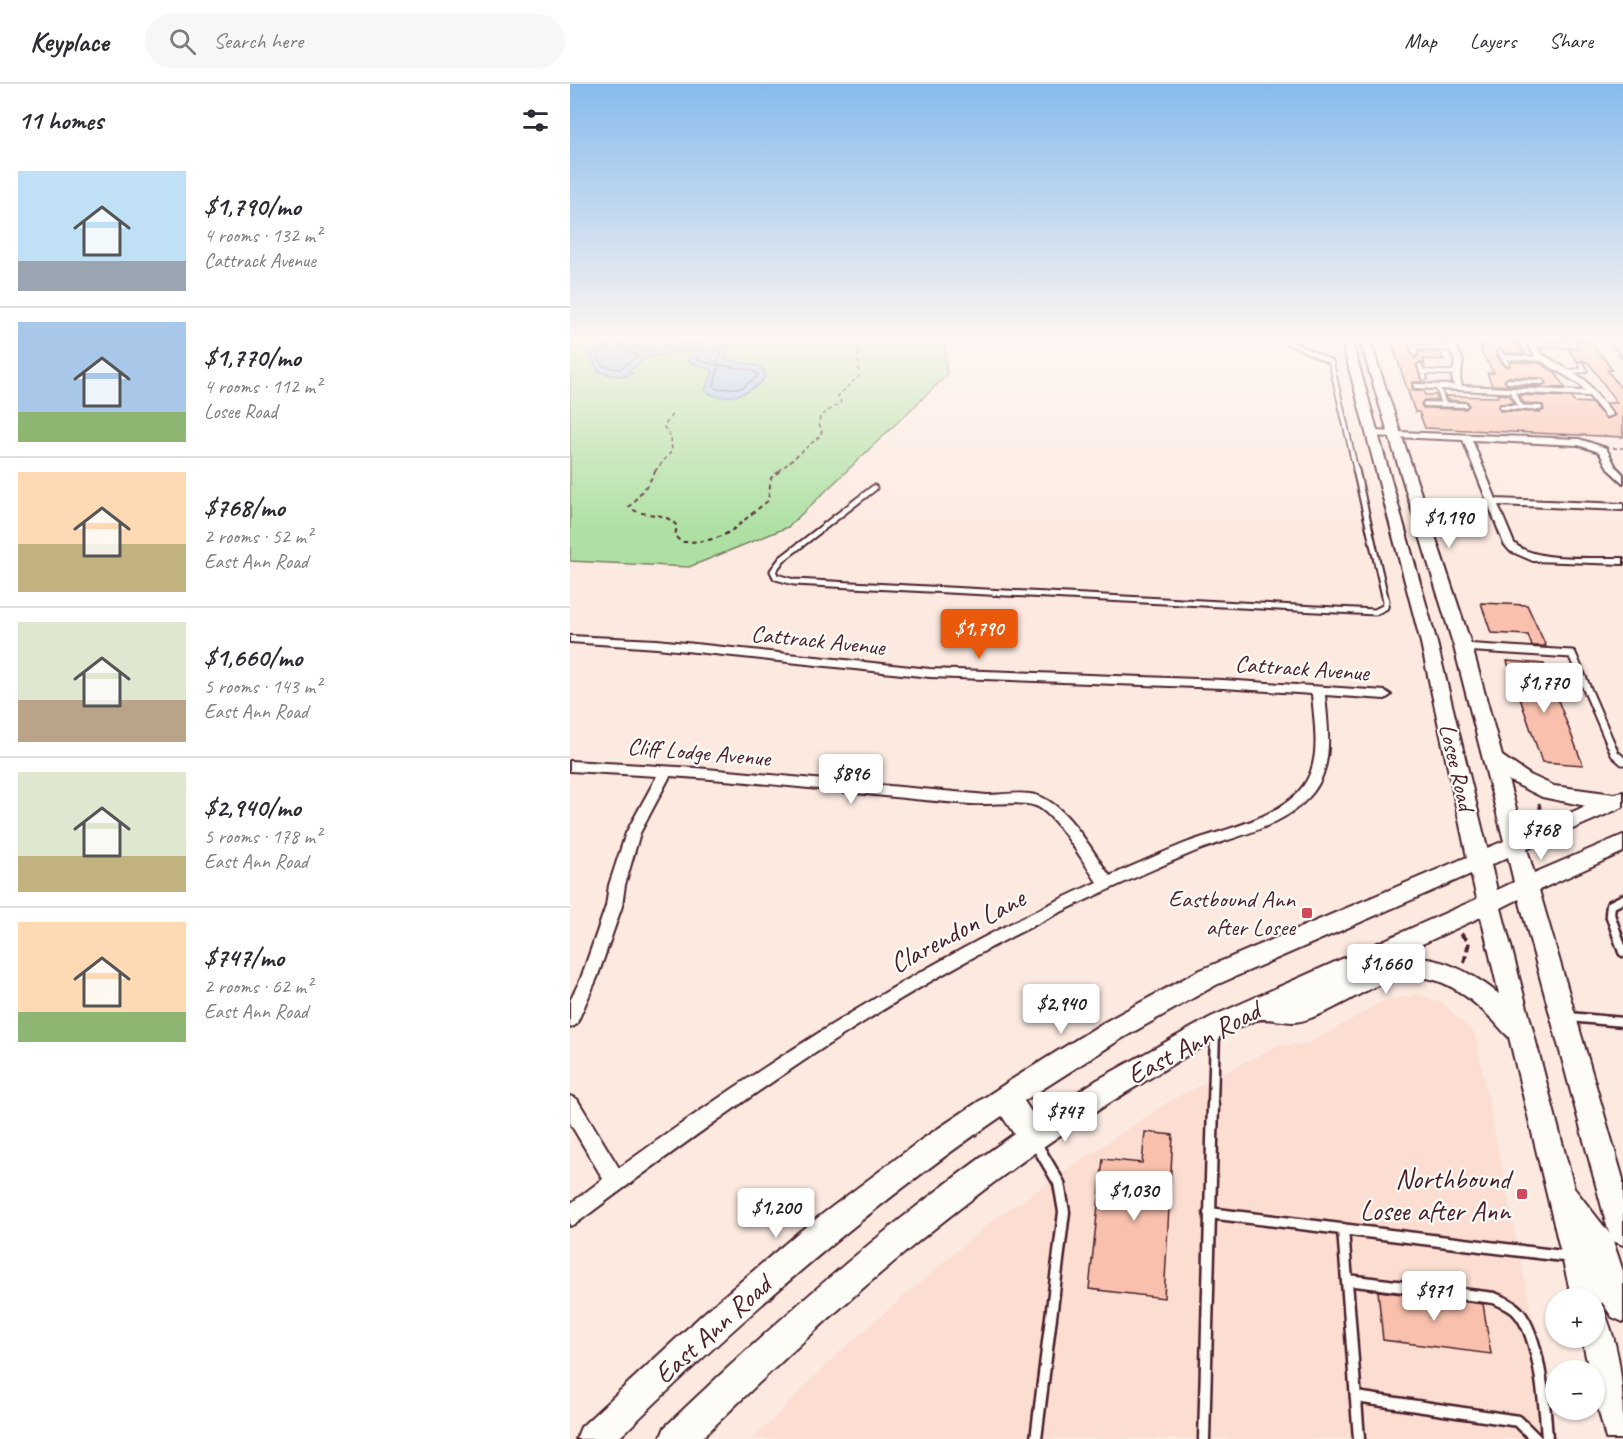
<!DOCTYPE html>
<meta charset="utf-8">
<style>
body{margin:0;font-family:Caveat,sans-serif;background:#f7f7f7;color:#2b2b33;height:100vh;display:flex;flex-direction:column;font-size:22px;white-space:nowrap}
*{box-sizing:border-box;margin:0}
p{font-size:20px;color:#7c7c81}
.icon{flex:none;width:33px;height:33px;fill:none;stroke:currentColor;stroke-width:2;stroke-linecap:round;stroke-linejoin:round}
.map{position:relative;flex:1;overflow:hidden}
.panel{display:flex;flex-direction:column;background:#fff;width:570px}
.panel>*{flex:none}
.tools{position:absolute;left:975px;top:1204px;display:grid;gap:12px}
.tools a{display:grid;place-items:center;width:60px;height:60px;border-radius:50%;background:#fff;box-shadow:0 2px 4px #0004;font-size:30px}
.price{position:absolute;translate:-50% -51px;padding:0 14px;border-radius:6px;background:#fff;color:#222;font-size:20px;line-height:39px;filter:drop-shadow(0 2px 3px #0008)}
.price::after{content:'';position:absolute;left:50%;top:36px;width:18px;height:14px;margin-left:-9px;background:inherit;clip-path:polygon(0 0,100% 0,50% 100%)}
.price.selected{background:#ea580c;color:#fff}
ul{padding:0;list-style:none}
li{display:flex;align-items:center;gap:18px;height:150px;padding:0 18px}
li+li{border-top:2px solid #e1e1e2}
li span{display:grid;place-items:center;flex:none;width:168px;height:120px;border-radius:0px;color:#555}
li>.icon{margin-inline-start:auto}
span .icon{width:72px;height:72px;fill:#fffc;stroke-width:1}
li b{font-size:26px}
h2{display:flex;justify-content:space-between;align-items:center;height:72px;padding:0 18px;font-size:26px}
header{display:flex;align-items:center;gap:36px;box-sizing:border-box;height:84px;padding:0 30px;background:#fff;border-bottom:2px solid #e1e1e2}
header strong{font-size:28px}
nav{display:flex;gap:33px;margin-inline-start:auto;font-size:21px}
.search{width:420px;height:54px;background:#f7f7f7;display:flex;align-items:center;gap:15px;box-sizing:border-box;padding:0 21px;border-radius:33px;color:#7c7c81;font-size:22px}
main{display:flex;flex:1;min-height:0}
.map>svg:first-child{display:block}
</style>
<header>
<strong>Keyplace</strong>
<div class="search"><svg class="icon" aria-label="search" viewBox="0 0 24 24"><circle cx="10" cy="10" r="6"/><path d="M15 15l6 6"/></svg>Search here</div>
<nav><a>Map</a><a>Layers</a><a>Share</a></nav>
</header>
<main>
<section class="panel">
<h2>11 homes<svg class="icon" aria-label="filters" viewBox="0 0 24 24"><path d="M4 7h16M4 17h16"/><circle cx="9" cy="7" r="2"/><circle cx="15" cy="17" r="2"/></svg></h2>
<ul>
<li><span style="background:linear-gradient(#bfe0f5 75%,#9aa5b1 0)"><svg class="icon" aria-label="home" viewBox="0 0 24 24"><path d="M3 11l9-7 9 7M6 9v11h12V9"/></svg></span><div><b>$1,790/mo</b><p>4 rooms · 132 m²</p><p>Cattrack Avenue</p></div></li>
<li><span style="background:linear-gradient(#a9c7e8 75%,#8fb573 0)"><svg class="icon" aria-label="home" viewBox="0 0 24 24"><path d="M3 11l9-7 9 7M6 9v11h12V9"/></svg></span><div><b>$1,770/mo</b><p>4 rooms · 112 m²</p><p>Losee Road</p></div></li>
<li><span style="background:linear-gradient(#ffd9b3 60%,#c2b280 0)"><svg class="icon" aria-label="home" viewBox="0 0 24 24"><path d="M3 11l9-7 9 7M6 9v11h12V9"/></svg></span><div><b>$768/mo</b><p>2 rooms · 52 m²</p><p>East Ann Road</p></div></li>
<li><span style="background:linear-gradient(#dfe7d0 65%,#b9a48a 0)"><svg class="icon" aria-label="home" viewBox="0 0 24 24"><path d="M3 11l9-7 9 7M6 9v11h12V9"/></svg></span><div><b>$1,660/mo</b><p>5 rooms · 143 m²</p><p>East Ann Road</p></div></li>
<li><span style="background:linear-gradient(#dfe7d0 70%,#c2b280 0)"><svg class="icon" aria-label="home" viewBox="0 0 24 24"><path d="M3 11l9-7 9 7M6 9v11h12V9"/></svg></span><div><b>$2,940/mo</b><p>5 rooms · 178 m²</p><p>East Ann Road</p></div></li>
<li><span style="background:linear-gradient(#ffd9b3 75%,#8fb573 0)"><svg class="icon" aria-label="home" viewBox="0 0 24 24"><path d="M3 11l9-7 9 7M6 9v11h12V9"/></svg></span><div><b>$747/mo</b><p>2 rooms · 62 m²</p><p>East Ann Road</p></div></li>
</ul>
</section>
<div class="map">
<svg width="1053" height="1355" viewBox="0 0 1053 1355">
<rect width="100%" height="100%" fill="#fceae1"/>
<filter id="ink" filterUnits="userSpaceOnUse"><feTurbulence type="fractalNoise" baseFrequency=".0167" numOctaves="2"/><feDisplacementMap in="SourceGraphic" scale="12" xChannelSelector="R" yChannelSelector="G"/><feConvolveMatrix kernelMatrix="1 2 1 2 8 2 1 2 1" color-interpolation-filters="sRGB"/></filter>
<g filter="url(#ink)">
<path fill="#fbded1" d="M848,910L871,918L905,950L987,1355H183L267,1270L420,1138L599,1017L708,961L738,960L813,917Z"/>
<path fill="#ade0a2" stroke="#7c8066" stroke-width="1.5" d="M0,257H374L377,291L218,443L119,483L0,477Z"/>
<path fill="#95c6f1" stroke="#7783a2" stroke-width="1.5" d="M100,257H163L157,266V272L153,274L191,283L194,285L195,293C185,309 151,321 135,306L143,287L116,276L124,268L122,265L77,274L59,286L58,288L63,289C53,295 39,291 28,287L18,267C27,252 53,262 67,262C78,262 90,261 100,257Z"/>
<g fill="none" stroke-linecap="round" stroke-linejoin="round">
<g stroke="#68627a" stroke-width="1.5">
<path d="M37,257L35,264L27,268L33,282L50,285L68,271L52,265L50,257"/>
<path d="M92,257L95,264L118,259L126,260L130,266L128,276L146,281L156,257"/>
<path d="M149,281L182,286L189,291L172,304L147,305L144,302Z"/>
</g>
<path stroke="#7783a2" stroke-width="3" d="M1039,257L1053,275"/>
</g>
<g fill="#f9c1ad" stroke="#4a1f2b" stroke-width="1.5" fill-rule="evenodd">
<path d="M821,257H837L844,274L848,272V267L870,268L874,276L853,275L855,281L850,278L846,281L852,298H842V306L854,307L855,311H866L868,316H854L851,320L853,324L895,325L899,322L898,318L877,316L875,312L928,313L927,310L939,311L944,319L930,320L928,323L930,327L970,328L974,326L973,321L954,319L949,311L1001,313L1004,318L1021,319L1037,335L1045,331L1036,319H1047L1019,279L1011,276L1008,278L998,265H1010L1004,257H1019L1035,276L1042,286H1037L1053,307V353L855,344L849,328H845Z"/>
<path d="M908,257H947L955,270L936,269L930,264L927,266L926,270L934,282L939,283L941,278L970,279L985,288L995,304L922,301L917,289H924L910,266H913ZM938,293L972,294L976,299L972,302L938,301L934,297Z"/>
<path d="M911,519L957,521L976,562H962L958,551L921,549Z"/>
<path d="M937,577L974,580L1013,681L972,678Z"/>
<path d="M575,1048L603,1051L594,1214L519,1205L533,1075L572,1079Z"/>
<path d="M808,1207L913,1220L921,1270L813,1256Z"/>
</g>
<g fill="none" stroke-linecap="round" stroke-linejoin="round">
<defs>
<g id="service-far4">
<path d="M716,257L761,278L786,387"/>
<path d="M841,258L845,270"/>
<path d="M960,260L998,261"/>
<path d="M843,263L883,265"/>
<path d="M930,268L937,279"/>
<path d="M933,273L973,275"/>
<path d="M850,282L855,294"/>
<path d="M852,288L887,289"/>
<path d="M998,288L1015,286L1011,280"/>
<path d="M938,297L972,298"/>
<path d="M868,304L874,320"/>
<path d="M942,307L951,323"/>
<path d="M855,320L895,321"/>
<path d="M932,323L970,324"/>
</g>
<path id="service-far3" d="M304,404L212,475L203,487L206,493L224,498L805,528L815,523L816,517L786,386"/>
<path id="service-far2" d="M893,563L1002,570L1045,670L1053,677"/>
<g id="service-far1">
<path d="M1053,815L1041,821L1040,830L1053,868"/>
<path d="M999,933L1053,938"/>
<path d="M643,1021L645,947"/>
</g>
<g id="service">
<path d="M465,1058L489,1099L494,1128L466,1355"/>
<path d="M639,1129L1001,1173"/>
<path d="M773,1145L789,1355"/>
<path d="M777,1196L924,1214C933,1218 942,1221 948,1228C970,1252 975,1323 977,1355"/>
<path d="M786,1313L948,1337L966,1355"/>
<path d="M634,1355L643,1020"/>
</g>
<g id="minor">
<path d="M876,257H883L893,277L890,294L892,302L1015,307L1009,300L966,274L956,257H963L972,270L1015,296L1043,331L1036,333L1019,312L844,304V300H847L884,301L882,294L885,277Z"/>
<path d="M803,347L1009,355L1036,364L1046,383L1053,390V399L1039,386L1029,368L1008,361L902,356L926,415L1053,420V426L928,421L944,459C964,479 1025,473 1053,474V480L963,477L940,467L934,460L893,356L800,352L799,350Z"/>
<path d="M0,552L87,556L360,585L653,596L815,607L821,611L815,615L755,611C758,645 765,684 740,712C711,745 663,752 624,768C562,794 501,822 441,853C287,933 146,1035 7,1139L0,1142V1120L33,1095L0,1039V1012L7,1015L49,1084C200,975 357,875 527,798C514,779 487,733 468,723C455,716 418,721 400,720C300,712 200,698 100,692L70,749L55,801L52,822L27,894L6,941L0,944V917L11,894L36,822L39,801L56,749L87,692L0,687V677L126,684L417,711C431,711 446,708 460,710C494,714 521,766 540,792C565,781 591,769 616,759C653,745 716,734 737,696C751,671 744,637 742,610L653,604L360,593L87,564L0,558Z"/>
</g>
<path id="secondary" d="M772,257H782L867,559L917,764L934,757L884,563L790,257H800L902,563L932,672L960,691L984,702L1044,710L1053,708V723L957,765L964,789L1053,751V768L969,806L1053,1095V1161L1043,1157L1053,1187V1238L1042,1233L1032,1218L1029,1226L1035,1229C1053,1274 1053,1308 1053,1355H1036L1024,1308V1287H1019L1012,1254H1024V1215H1002L939,953C933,948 928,941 922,935C904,918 882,898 856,894C814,888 783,918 746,932C738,935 731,938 722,938C711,938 694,932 684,937C644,953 608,977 572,999C409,1096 266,1222 131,1355H90L95,1343C205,1237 319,1138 444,1050L432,1032C293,1127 168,1237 48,1355H6L11,1343L134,1229L230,1147L351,1056L441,996L533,939L628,887L897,773L851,559ZM938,696L972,713L1016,722L953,749ZM938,773L944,798L927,806L921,781ZM901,790L907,815L641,933L527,996L466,1035L454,1017L551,955L646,901ZM949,815L1038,1146L1040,1150L1004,1104L931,824ZM911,833L929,910C896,884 856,864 813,878Z"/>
</defs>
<use href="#service-far4" stroke="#4a1f2b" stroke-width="7"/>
<use href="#service-far3" stroke="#4a1f2b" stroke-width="9"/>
<use href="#service-far2" stroke="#4a1f2b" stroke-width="11"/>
<use href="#service-far1" stroke="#4a1f2b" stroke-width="13"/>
<use href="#service" stroke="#4a1f2b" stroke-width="15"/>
<use href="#minor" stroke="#4a1f2b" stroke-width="4"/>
<use href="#secondary" stroke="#4a1f2b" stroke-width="4"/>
<g stroke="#4a1f2b" stroke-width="1.5" stroke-dasharray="4 3" stroke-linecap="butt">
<path d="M1043,364H1053"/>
<path d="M85,387L102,367L101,353L94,343L102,330"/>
<path d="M209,387L250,352L252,347L249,340L250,333L271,318L268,312L289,292L288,264L267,257"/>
</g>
<path stroke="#4a1f2b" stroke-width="2" stroke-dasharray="4.5 4" stroke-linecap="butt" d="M86,386L78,400L59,423C74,435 93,425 107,442L105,452L111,458C162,458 161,444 198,417L201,394L211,386"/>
<path stroke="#4a1f2b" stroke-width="3" stroke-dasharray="6 4.5" stroke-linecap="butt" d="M969,719L972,733"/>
<g stroke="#4a1f2b" stroke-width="4" stroke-dasharray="8 5" stroke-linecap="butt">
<path d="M891,850L899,858"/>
<path d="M894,879L899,858"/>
</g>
<use href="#service-far4" stroke="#fdfcf7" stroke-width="4"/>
<use href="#service-far3" stroke="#fdfcf7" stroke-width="5"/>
<use href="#service-far2" stroke="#fdfcf7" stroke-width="7"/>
<use href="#service-far1" stroke="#fdfcf7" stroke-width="8"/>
<use href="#service" stroke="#fdfcf7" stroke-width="10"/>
<use href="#minor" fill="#fdfcf7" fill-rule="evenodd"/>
<use href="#secondary" fill="#fdfcf7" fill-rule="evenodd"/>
</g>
</g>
<linearGradient id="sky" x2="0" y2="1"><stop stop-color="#87bbec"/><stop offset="0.57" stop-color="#fef6f2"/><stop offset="1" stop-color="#fef6f2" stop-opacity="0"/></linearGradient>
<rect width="1053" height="447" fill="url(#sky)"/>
<g fill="#d1495b" stroke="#fdfcf7" stroke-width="2">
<rect x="731" y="823" width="12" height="12" rx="3"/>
<rect x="946" y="1104" width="12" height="12" rx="3"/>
</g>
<g text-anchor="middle" stroke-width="4.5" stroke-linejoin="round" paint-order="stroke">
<g font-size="24" fill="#4a1f2b" stroke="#fdfcf7">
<text transform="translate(248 556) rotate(6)" y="8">Cattrack Avenue</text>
<text transform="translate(732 584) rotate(4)" y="8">Cattrack Avenue</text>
<text transform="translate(129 668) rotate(5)" y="8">Cliff Lodge Avenue</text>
<text transform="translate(887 683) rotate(77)" y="8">Losee Road</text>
</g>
<g font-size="24" fill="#4a1f2b" stroke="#fdfcf7" text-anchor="end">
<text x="725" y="823">Eastbound Ann<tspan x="725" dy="28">after Losee</tspan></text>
</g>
<g font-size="28" fill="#4a1f2b" stroke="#fdfcf7">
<text transform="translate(387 846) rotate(-28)" y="10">Clarendon Lane</text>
<text transform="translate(623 958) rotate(-28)" y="10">East Ann Road</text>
<text transform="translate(142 1245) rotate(-42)" y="10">East Ann Road</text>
</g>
<g font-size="28" fill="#4a1f2b" stroke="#fdfcf7" text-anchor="end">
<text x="940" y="1104">Northbound<tspan x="940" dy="32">Losee after Ann</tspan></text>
</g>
</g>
</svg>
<div class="tools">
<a>+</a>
<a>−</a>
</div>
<b class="price" style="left:879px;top:465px">$1,190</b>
<b class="price selected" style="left:409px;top:576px">$1,790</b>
<b class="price" style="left:974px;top:630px">$1,770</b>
<b class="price" style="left:281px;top:721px">$896</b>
<b class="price" style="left:971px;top:777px">$768</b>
<b class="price" style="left:816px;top:911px">$1,660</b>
<b class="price" style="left:491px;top:951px">$2,940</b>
<b class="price" style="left:495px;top:1059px">$747</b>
<b class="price" style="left:564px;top:1138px">$1,030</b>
<b class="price" style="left:206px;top:1155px">$1,200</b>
<b class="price" style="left:864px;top:1238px">$971</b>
</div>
</main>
